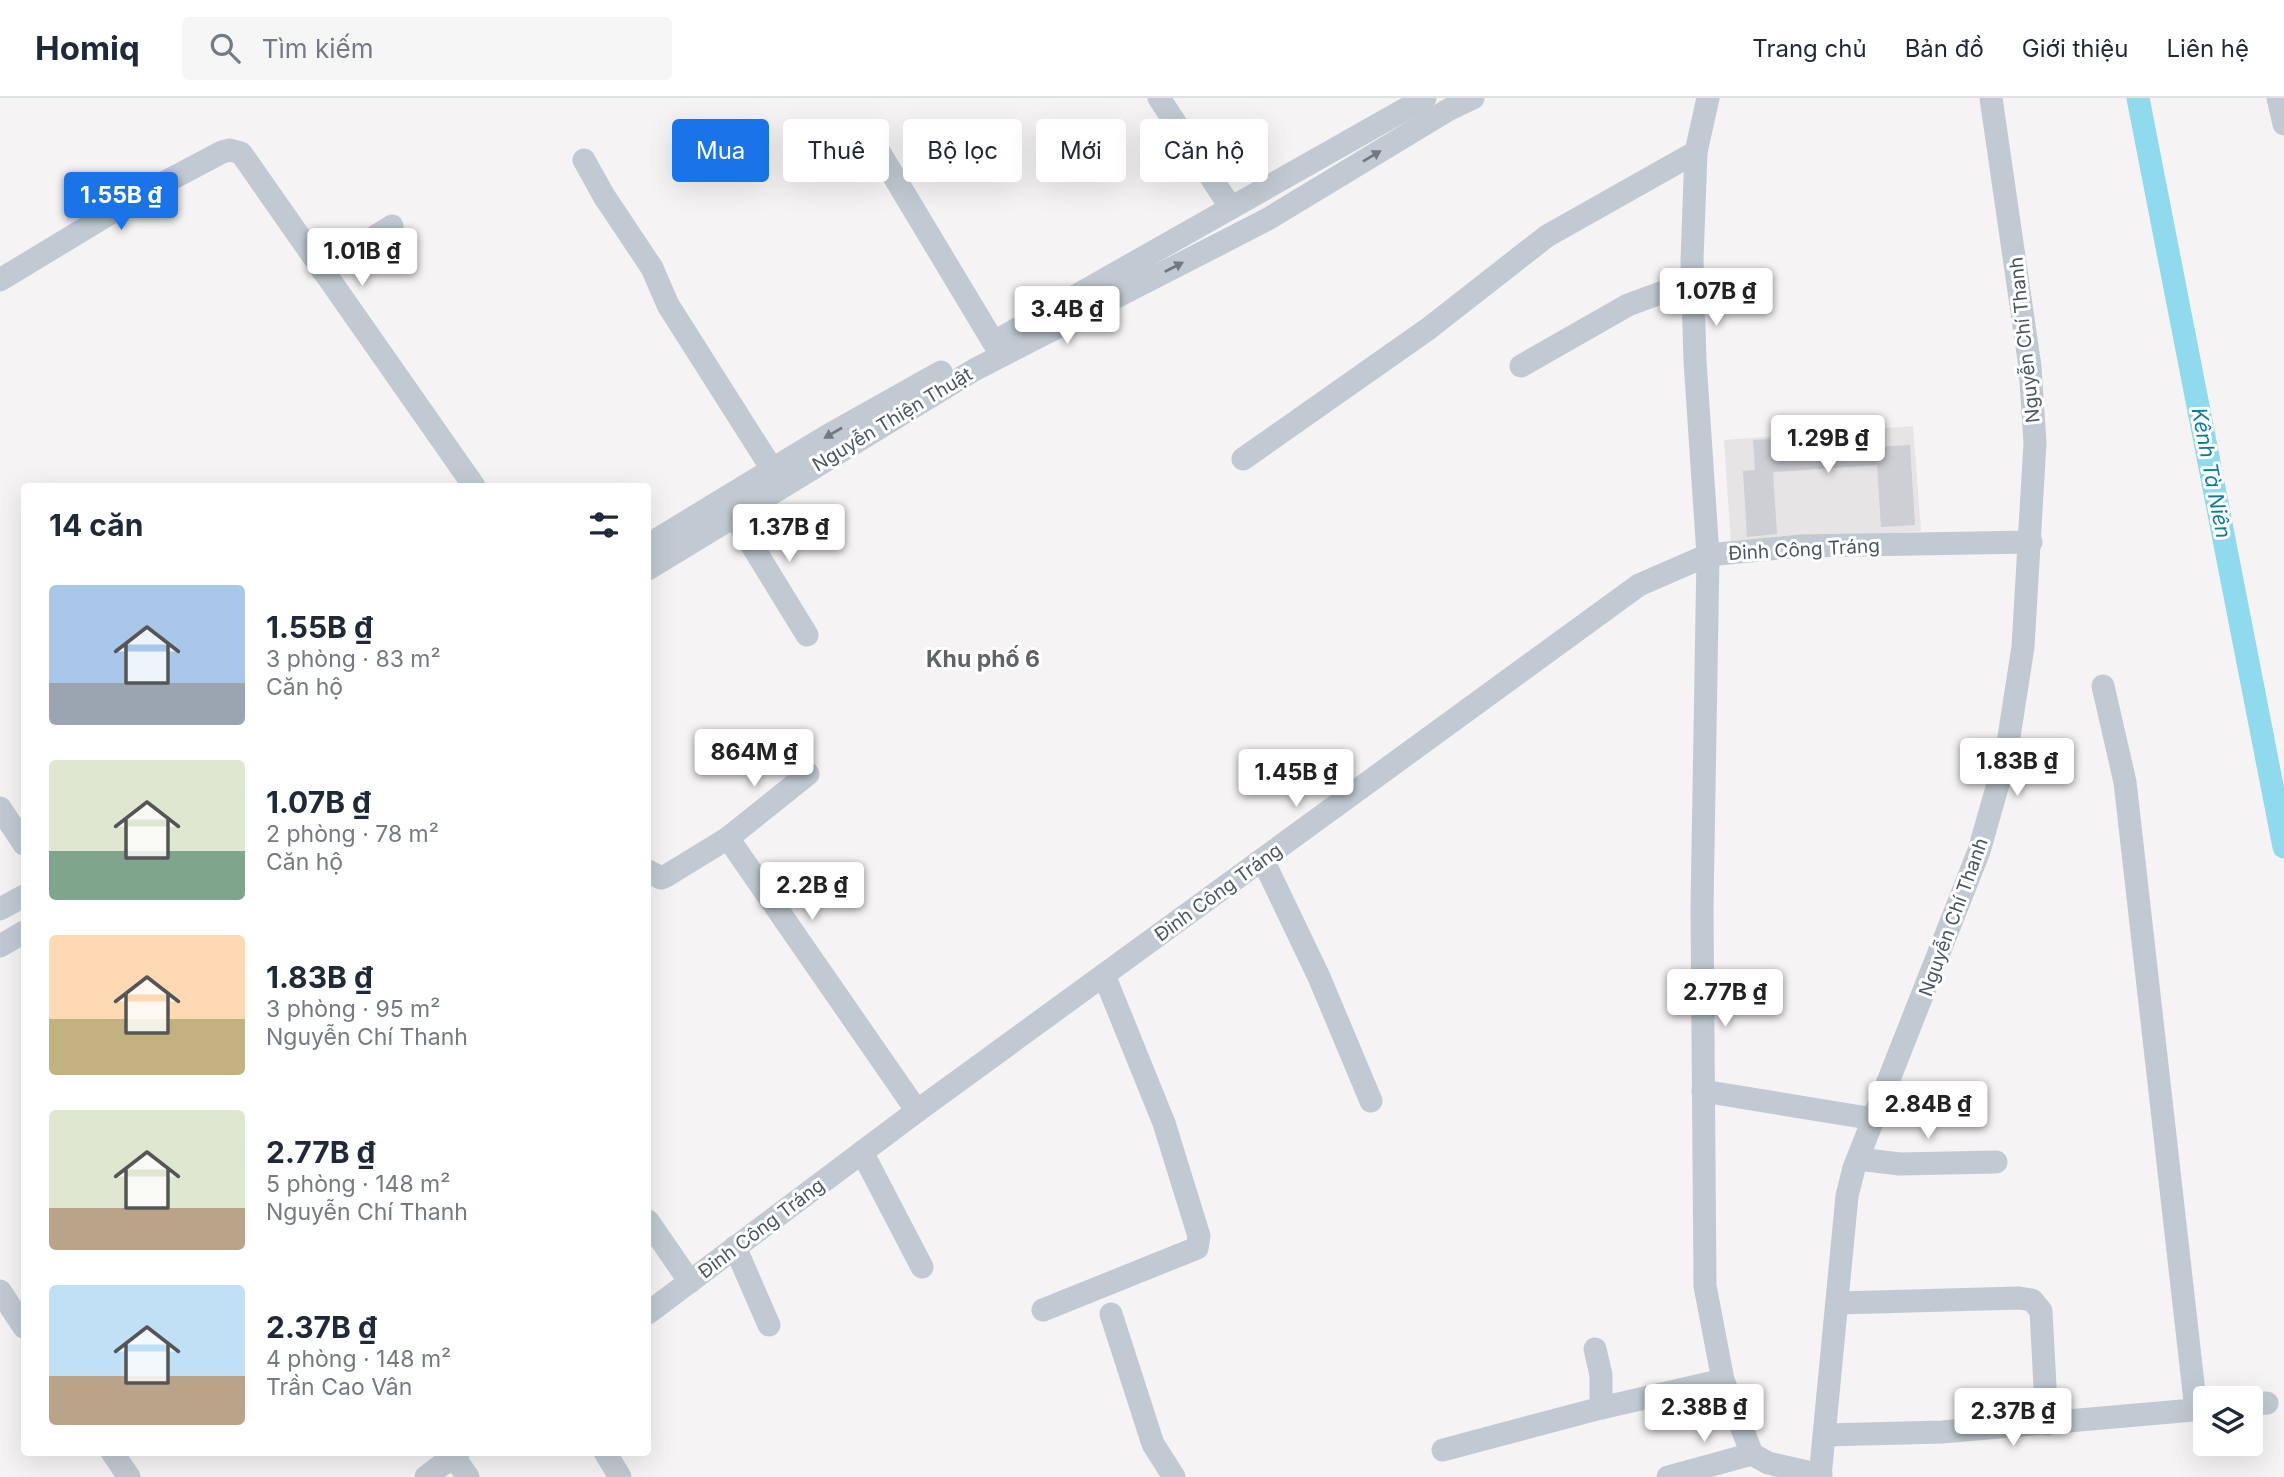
<!DOCTYPE html>
<html lang="vi">
<meta charset="utf-8">
<style>
body{margin:0;font-family:Inter,sans-serif;background:#f6f6f7;color:#1f2937;height:100vh;display:flex;flex-direction:column;font-size:26px;white-space:nowrap}
*{box-sizing:border-box;margin:0}
p{font-size:23px;color:#747a83}
.icon{flex:none;width:38px;height:38px;fill:none;stroke:currentColor;stroke-width:2;stroke-linecap:round;stroke-linejoin:round}
.map{position:relative;flex:1;overflow:hidden}
.drawer{position:absolute;left:21px;top:385px;width:630px;height:973px;display:flex;flex-direction:column;background:#fff;border-radius:7px;box-shadow:0 7px 28px #0002}
.drawer>*{flex:none}
.hud{position:absolute;left:672px;top:21px;width:665px;height:63px;display:flex;gap:14px}
.controls{position:absolute;left:2193px;top:1288px;display:grid;gap:14px}
.controls a{display:grid;place-items:center;width:70px;height:70px;border-radius:7px;background:#fff;box-shadow:0 7px 28px #0002;font-size:35px}
.price{position:absolute;translate:-50% -60px;padding:0 16px;border-radius:7px;background:#fff;color:#222;font-size:23px;line-height:46px;filter:drop-shadow(0 2px 4px #0008)}
.price::after{content:'';position:absolute;left:50%;top:42px;width:21px;height:16px;margin-left:-10px;background:inherit;clip-path:polygon(0 0,100% 0,50% 100%)}
.price.active{background:#1a73e8;color:#fff}
ul{padding:0;list-style:none}
li{display:flex;align-items:center;gap:21px;height:175px;padding:0 28px}
li span{display:grid;place-items:center;flex:none;width:196px;height:140px;border-radius:7px;color:#555}
li>.icon{margin-inline-start:auto}
span .icon{width:84px;height:84px;fill:#fffc;stroke-width:1}
li b{font-size:30px}
h2{display:flex;justify-content:space-between;align-items:center;height:84px;padding:0 28px;font-size:30px}
.tag{padding:0 24px;border-radius:7px;background:#fff;box-shadow:0 7px 28px #0002;font-size:24px;line-height:63px}
.tag.active{background:#1a73e8;color:#fff}
header{display:flex;align-items:center;gap:42px;box-sizing:border-box;height:98px;padding:0 35px;background:#fff;border-bottom:2px solid #e0e1e3}
header strong{font-size:33px}
nav{display:flex;gap:38px;margin-inline-start:auto;font-size:24px}
.search{width:490px;height:63px;background:#f6f6f7;display:flex;align-items:center;gap:18px;box-sizing:border-box;padding:0 24px;border-radius:7px;color:#747a83;font-size:26px}
.map>svg:first-child{display:block}
</style>
<header>
<strong>Homiq</strong>
<div class="search"><svg class="icon" aria-label="search" viewBox="0 0 24 24"><circle cx="10" cy="10" r="6"/><path d="M15 15l6 6"/></svg>Tìm kiếm</div>
<nav><a>Trang chủ</a><a>Bản đồ</a><a>Giới thiệu</a><a>Liên hệ</a></nav>
</header>
<div class="map">
<svg width="2284" height="1379" viewBox="0 0 2284 1379">
<rect width="100%" height="100%" fill="#f5f3f3"/>
<path fill="#e6e4e5" d="M1913,328L1921,433L1731,447L1724,342Z"/>
<g fill="none" stroke-linecap="round" stroke-linejoin="round">
<path stroke="#90daee" stroke-width="23" d="M2138,0L2284,749"/>
</g>
<path fill="#cdcfd5" d="M1874,335L1875,349L1910,347L1915,427L1881,429L1877,367L1773,374L1777,436L1747,439L1743,373L1755,372L1753,342Z"/>
<g fill="none" stroke-linecap="round" stroke-linejoin="round">
<g stroke="#c1cad2" stroke-width="23">
<path d="M1159,0L1231,110"/>
<path d="M1708,0L1696,54L1692,163L1695,263L1708,457L1702,810L1705,1188L1723,1282L1752,1356L1768,1365L1821,1377"/>
<path d="M2278,0L2284,26"/>
<path d="M872,42L994,245"/>
<path d="M584,62L604,98L652,170L668,207L779,382"/>
<path d="M322,172L392,128"/>
<path d="M0,182L137,99L222,54L230,52L241,55L474,388"/>
<path d="M996,243L1425,0"/>
<path d="M1521,268L1628,207L1693,183"/>
<path d="M1243,361L1428,231L1547,138L1696,54"/>
<path d="M734,418L807,537"/>
<path d="M648,447L827,338L941,274"/>
<path d="M648,471L974,272L1268,121L1448,12L1473,0"/>
<path d="M2103,588L2125,684L2196,1312"/>
<path d="M0,710L24,746"/>
<path d="M728,740L808,676"/>
<path d="M1263,762L1319,879L1371,1003"/>
<path d="M648,773L661,780L666,778L728,740L917,1013"/>
<path d="M0,811L24,798"/>
<path d="M0,848L24,834"/>
<path d="M1703,993L1874,1021"/>
<path d="M862,1054L922,1169"/>
<path d="M1858,1061L1900,1066L1996,1064"/>
<path d="M648,1123L690,1184"/>
<path d="M735,1149L769,1227"/>
<path d="M0,1193L24,1229"/>
<path d="M1838,1205L2019,1200L2032,1202L2041,1213L2047,1326"/>
<path d="M1043,1212L1197,1150L1199,1138L1164,1025L1104,877"/>
<path d="M648,1215L917,1013L1639,487L1708,457L1801,448L2031,444"/>
<path d="M1111,1216L1153,1346L1174,1379"/>
<path d="M1595,1251L1601,1277V1310"/>
<path d="M2250,1306L2267,1305"/>
<path d="M1826,1337L1942,1334L2205,1311"/>
<path d="M1443,1352L1601,1310L1723,1282"/>
<path d="M112,1354L129,1379"/>
<path d="M605,1354L620,1379"/>
<path d="M454,1359L468,1379"/>
<path d="M426,1379L459,1354"/>
<path d="M1668,1379L1752,1356"/>
<path d="M1820,1379L1847,1098L1854,1070L1979,753L2006,658L2023,549L2035,345L2030,269L1991,0"/>
</g>
</g>
<defs><path id="oneway-solid" d="M-6-.8H1V-3.2L6.5 0L1 3.2V.8H-6Z" transform="scale(1.75)"/></defs>
<g fill="#6e7983">
<use href="#oneway-solid" transform="translate(1372 58) rotate(-31)"/>
<use href="#oneway-solid" transform="translate(1174 169) rotate(-27)"/>
<use href="#oneway-solid" transform="translate(833 335) rotate(150)"/>
</g>
<g text-anchor="middle" stroke-width="6" stroke-linejoin="round" paint-order="stroke">
<g font-size="19" fill="#4a5661" stroke="#fff">
<text transform="translate(2024 242) rotate(-96)" y="7">Nguyễn Chí Thanh</text>
<text transform="translate(892 321) rotate(-31)" y="7">Nguyễn Thiện Thuật</text>
<text transform="translate(1804 451) rotate(-3)" y="7">Đinh Công Tráng</text>
<text transform="translate(1218 794) rotate(-36)" y="7">Đinh Công Tráng</text>
<text transform="translate(1953 819) rotate(-70)" y="7">Nguyễn Chí Thanh</text>
<text transform="translate(761 1130) rotate(-37)" y="7">Đinh Công Tráng</text>
</g>
<g font-size="21" font-style="italic" fill="#0c7c9b" stroke="#fff">
<text transform="translate(2211 375) rotate(79)" y="7">Kênh Tà Niên</text>
</g>
<g font-size="23" font-weight="bold" fill="#5f6368" stroke="#fff">
<text x="983" y="569">Khu phố 6</text>
</g>
</g>
</svg>
<div class="controls">
<a><svg class="icon" aria-label="layers" viewBox="0 0 24 24"><path d="M12 4l9 5-9 5-9-5zM3 14l9 5 9-5"/></svg></a>
</div>
<b class="price active" style="left:121px;top:134px">1.55B ₫</b>
<b class="price" style="left:362px;top:190px">1.01B ₫</b>
<b class="price" style="left:1716px;top:230px">1.07B ₫</b>
<b class="price" style="left:1067px;top:248px">3.4B ₫</b>
<b class="price" style="left:1828px;top:377px">1.29B ₫</b>
<b class="price" style="left:789px;top:466px">1.37B ₫</b>
<b class="price" style="left:754px;top:691px">864M ₫</b>
<b class="price" style="left:2017px;top:700px">1.83B ₫</b>
<b class="price" style="left:1296px;top:711px">1.45B ₫</b>
<b class="price" style="left:812px;top:824px">2.2B ₫</b>
<b class="price" style="left:1725px;top:931px">2.77B ₫</b>
<b class="price" style="left:1928px;top:1043px">2.84B ₫</b>
<b class="price" style="left:1704px;top:1346px">2.38B ₫</b>
<b class="price" style="left:2013px;top:1350px">2.37B ₫</b>
<div class="hud">
<a class="tag active">Mua</a>
<a class="tag">Thuê</a>
<a class="tag">Bộ lọc</a>
<a class="tag">Mới</a>
<a class="tag">Căn hộ</a>
</div>
<section class="drawer">
<h2>14 căn<svg class="icon" aria-label="filters" viewBox="0 0 24 24"><path d="M4 7h16M4 17h16"/><circle cx="9" cy="7" r="2"/><circle cx="15" cy="17" r="2"/></svg></h2>
<ul>
<li><span style="background:linear-gradient(#a9c7e8 70%,#9aa5b1 0)"><svg class="icon" aria-label="home" viewBox="0 0 24 24"><path d="M3 11l9-7 9 7M6 9v11h12V9"/></svg></span><div><b>1.55B ₫</b><p>3 phòng · 83 m²</p><p>Căn hộ</p></div></li>
<li><span style="background:linear-gradient(#dfe7d0 65%,#7fa58c 0)"><svg class="icon" aria-label="home" viewBox="0 0 24 24"><path d="M3 11l9-7 9 7M6 9v11h12V9"/></svg></span><div><b>1.07B ₫</b><p>2 phòng · 78 m²</p><p>Căn hộ</p></div></li>
<li><span style="background:linear-gradient(#ffd9b3 60%,#c2b280 0)"><svg class="icon" aria-label="home" viewBox="0 0 24 24"><path d="M3 11l9-7 9 7M6 9v11h12V9"/></svg></span><div><b>1.83B ₫</b><p>3 phòng · 95 m²</p><p>Nguyễn Chí Thanh</p></div></li>
<li><span style="background:linear-gradient(#dfe7d0 70%,#b9a48a 0)"><svg class="icon" aria-label="home" viewBox="0 0 24 24"><path d="M3 11l9-7 9 7M6 9v11h12V9"/></svg></span><div><b>2.77B ₫</b><p>5 phòng · 148 m²</p><p>Nguyễn Chí Thanh</p></div></li>
<li><span style="background:linear-gradient(#bfe0f5 65%,#b9a48a 0)"><svg class="icon" aria-label="home" viewBox="0 0 24 24"><path d="M3 11l9-7 9 7M6 9v11h12V9"/></svg></span><div><b>2.37B ₫</b><p>4 phòng · 148 m²</p><p>Trần Cao Vân</p></div></li>
</ul>
</section>
</div>
